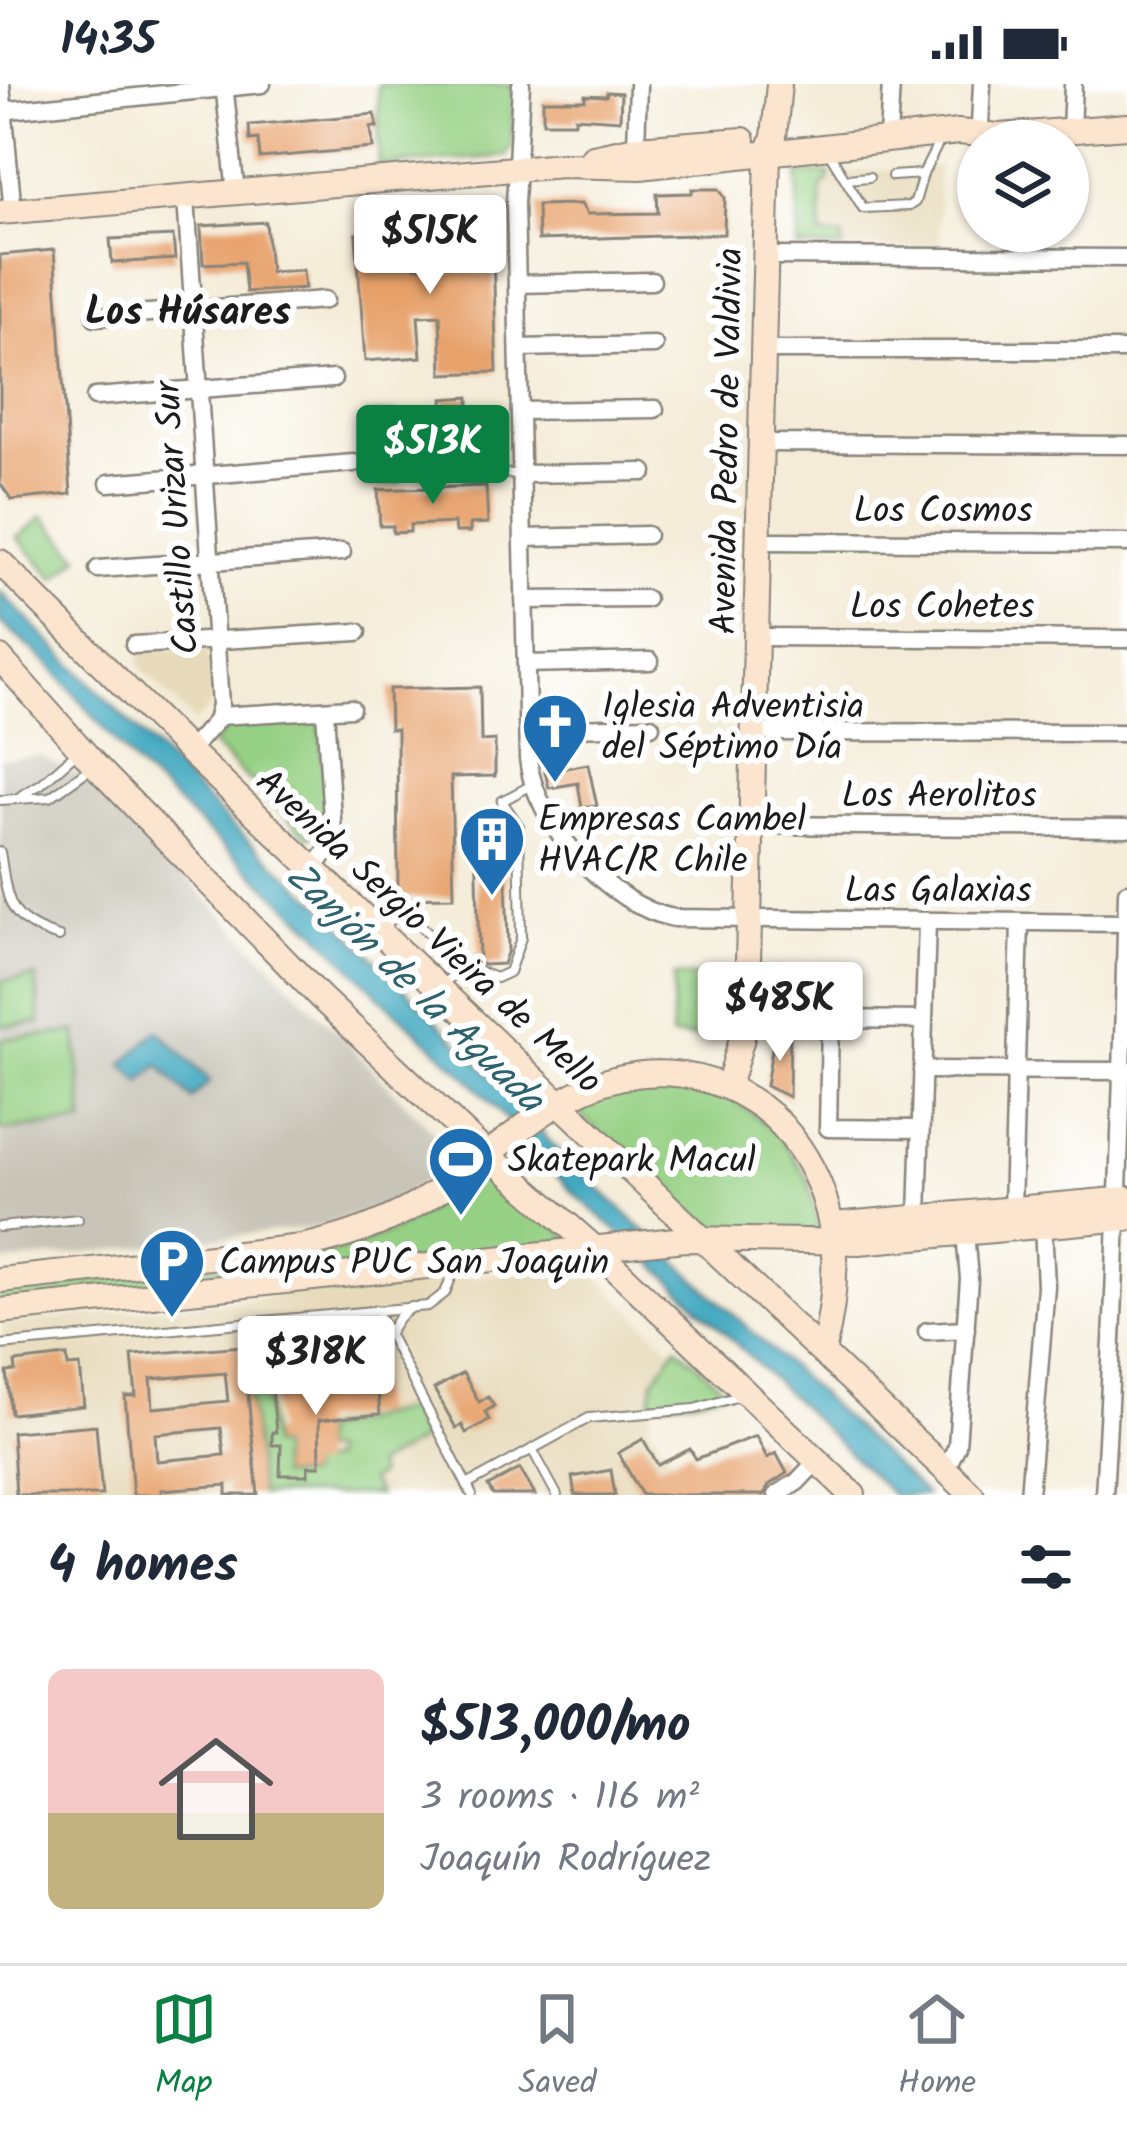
<!DOCTYPE html>
<meta charset="utf-8">
<style>
body{margin:0;font-family:Kalam,sans-serif;background:#f2f2f3;color:#1f2937;height:100vh;display:flex;flex-direction:column;font-size:45px;white-space:nowrap}
*{box-sizing:border-box;margin:0}
p{font-size:39px;color:#747a83}
.icon{flex:none;width:66px;height:66px;fill:none;stroke:currentColor;stroke-width:2;stroke-linecap:round;stroke-linejoin:round}
.map{position:relative;height:1411px;overflow:hidden}
.details{display:flex;flex-direction:column;background:#fff;flex:1}
.details>*{flex:none}
.fabs{position:absolute;left:957px;top:36px;display:grid;gap:24px}
.fabs a{display:grid;place-items:center;width:132px;height:132px;border-radius:50%;background:#fff;box-shadow:0 3px 9px #0004;font-size:60px}
.price{position:absolute;translate:-50% -102px;padding:0 27px;border-radius:12px;background:#fff;color:#222;font-size:39px;line-height:78px;filter:drop-shadow(0 3px 6px #0008)}
.price::after{content:'';position:absolute;left:50%;top:72px;width:36px;height:27px;margin-left:-18px;background:inherit;clip-path:polygon(0 0,100% 0,50% 100%)}
.price.current{background:#0b8043;color:#fff}
ul{padding:0;list-style:none}
li{display:flex;align-items:center;gap:36px;height:300px;padding:0 48px}
li+li{border-top:3px solid #e0e1e3}
li span{display:grid;place-items:center;flex:none;width:336px;height:240px;border-radius:18px;color:#555}
li>.icon{margin-inline-start:auto}
span .icon{width:144px;height:144px;fill:#fffc;stroke-width:1}
li b{font-size:51px}
h2{display:flex;justify-content:space-between;align-items:center;height:144px;padding:0 48px;font-size:51px}
.status{display:flex;justify-content:space-between;align-items:center;height:84px;padding:0 60px;background:#fff;direction:ltr}
.status svg{height:33px;fill:currentColor}
.tabs{display:flex;justify-content:space-around;align-items:center;height:168px;border-top:3px solid #e0e1e3;background:#fff;font-size:33px;color:#747a83}
.tabs a{display:grid;justify-items:center;gap:6px}
.tabs .current{color:#0b8043}
.map>svg:first-child{display:block}
</style>
<div class="status"><b>14:35</b><svg viewBox="0 0 49 12"><path d="M0 12V9h3v3zM5 12V6h3v6zM10 12V3h3v9zM15 12V0h3v12zM26 1h20v11H26zM47 4h2v5h-2z"/></svg></div>
<div class="map">
<svg width="1127" height="1411" viewBox="0 0 1127 1411">
<rect width="100%" height="100%" fill="#fff"/>
<filter id="ink" filterUnits="userSpaceOnUse"><feTurbulence type="fractalNoise" baseFrequency=".00833" numOctaves="2"/><feDisplacementMap in="SourceGraphic" scale="24" xChannelSelector="R" yChannelSelector="G"/><feConvolveMatrix kernelMatrix="1 2 1 2 8 2 1 2 1" color-interpolation-filters="sRGB"/></filter>
<filter id="wash" filterUnits="userSpaceOnUse"><feTurbulence type="fractalNoise" baseFrequency=".004" numOctaves="4" result="noise"/><feDisplacementMap in="SourceGraphic" scale="48" xChannelSelector="R" yChannelSelector="G"/><feGaussianBlur stdDeviation="2.7" result="paint"/><feColorMatrix in="noise" values="0 0 0 0 0 0 0 0 0 0 0 0 0 0 0 0 0 1.4 0 .05"/><feComposite in="paint" operator="in"/></filter>
<g filter="url(#wash)">
<rect width="100%" height="100%" fill="#f4ecd8"/>
<g fill="#e7daba">
<path d="M939,82V164H798V91Z"/>
<path d="M208,564L212,620L195,638L139,582L142,566Z"/>
<path d="M585,1181L673,1266L663,1278L651,1319V1340L690,1411H0V1240Z"/>
</g>
<path fill="#c8c4b8" d="M39,671L95,699L460,1076L384,1122L315,1143L0,1179V675Z"/>
<g fill="#96d084" stroke="#597650" stroke-width="3">
<path d="M378,0H514L512,61L506,72L379,82Z"/>
<path d="M830,89L829,97L821,102V152L843,153V164H798V91Z"/>
<path d="M398,330L400,399L368,401L366,331Z"/>
<path d="M43,432L80,473L55,495L18,454Z"/>
<path d="M320,633L327,735L322,747L307,753L213,661L229,638Z"/>
<path d="M674,892L710,894L708,954L671,952Z"/>
<path d="M36,893L40,939L0,942V897Z"/>
<path d="M76,948L84,1039L0,1046V955Z"/>
<path d="M629,999L700,1003L733,1015L776,1047L808,1094L819,1143L814,1150L708,1148L567,1019Z"/>
<path d="M491,1085L570,1155L565,1162L0,1221V1206L333,1168L395,1146Z"/>
<path d="M677,1262L725,1306L699,1314L651,1319L654,1295Z"/>
<path d="M265,1305L271,1362L279,1363V1392H308V1382L331,1376V1368L320,1367V1352L325,1345L408,1325L422,1356L375,1382L379,1391L370,1397L378,1411H260L249,1307Z"/>
</g>
<g fill="#40a8c0" stroke="#2e626e" stroke-width="3">
<path d="M0,507L231,741L322,821L527,1028L548,1056L926,1411H892L654,1180L567,1103L473,999L382,915L319,850L137,683L49,580L0,538Z"/>
<path d="M158,946L210,997L192,1015L159,981L141,998L123,980Z"/>
</g>
<g id="blocks">
<g fill="#e7a16a" fill-rule="evenodd">
<path d="M607,8L621,9L620,36L575,33V38H543V16H585V11L606,12Z"/>
<path d="M375,30L377,43H371L373,64L260,74L258,55L250,56L249,41Z"/>
<path d="M692,105H719L725,114L724,150L538,156L537,121L581,120L587,130L658,129L657,110L692,109Z"/>
<path d="M266,138L270,188L303,186L305,204L246,208L243,178L203,180L201,142Z"/>
<path d="M492,141L497,288L442,290L440,231L418,232L421,273L365,277L356,150L413,147L415,183H436V174H440L439,143Z"/>
<path d="M173,152L175,175L112,179L110,155Z"/>
<path d="M54,166L71,410L12,416L0,399V171Z"/>
<path d="M469,313V328L477,327L479,364H470V378L451,379L450,331H444L443,315Z"/>
<path d="M486,402L488,439L470,440V448H455L454,439L410,441V448L393,449V442H380L378,406Z"/>
<path d="M480,603L481,657L495,656V692L451,693L454,813L398,814L397,645H390L389,605Z"/>
<path d="M588,680L597,722L582,724L578,699L549,704L545,688Z"/>
<path d="M505,747L508,866L503,880L484,881L479,879L476,748Z"/>
<path d="M775,947L790,948L789,1013L766,1002Z"/>
<path d="M243,1262L258,1411H227V1401L161,1406V1411H133L125,1312H136L132,1271ZM225,1289L228,1317L153,1324L151,1295ZM221,1344L224,1371L157,1377L155,1350Z"/>
<path d="M67,1272L68,1283L80,1282L84,1322L11,1330L7,1288L16,1287L15,1278Z"/>
<path d="M463,1289L479,1318L488,1313L494,1322L485,1328L489,1336L466,1349L462,1341L456,1344L434,1305Z"/>
<path d="M377,1295L380,1330L319,1336L320,1382H308V1391H280L281,1361H272V1348H276L272,1305Z"/>
<path d="M96,1341L102,1411H16L12,1348Z"/>
<path d="M756,1352L767,1374L776,1369L787,1389L769,1401L764,1411H642L618,1369L643,1355L658,1381L690,1365L696,1375Z"/>
<path d="M520,1385L535,1411H493L488,1402Z"/>
<path d="M611,1386L615,1411H575L572,1393Z"/>
</g>
</g>
</g>
<g filter="url(#ink)">
<use href="#blocks" fill-opacity="0" stroke="#88847a" stroke-width="3"/>
<g fill="none" stroke-linecap="round" stroke-linejoin="round">
<defs>
<g id="lane">
<path d="M828,67L863,124L909,122L915,118L923,90L940,56"/>
<path d="M892,92L923,90"/>
<path d="M847,95L869,93"/>
<path d="M420,332L425,387L521,390"/>
<path d="M22,711L41,700L76,669"/>
<path d="M0,716L50,713L91,684"/>
<path d="M0,768C8,817 6,837 59,853"/>
<path d="M383,843L403,826L462,881L496,894L509,888L521,854L519,742L502,717L532,701"/>
<path d="M442,902L462,881"/>
<path d="M0,1143L78,1135"/>
<path d="M376,1226L472,1411"/>
<path d="M388,1250L399,1233L412,1223"/>
<path d="M0,1261L428,1222L445,1209L455,1184"/>
<path d="M532,1365L557,1411"/>
<path d="M467,1401L589,1334L695,1325L739,1312"/>
</g>
<g id="street">
<path d="M1,0L13,129"/>
<path d="M224,0L236,109"/>
<path d="M521,0L515,120L528,674C533,738 611,823 674,834L1127,839"/>
<path d="M0,27L262,0"/>
<path d="M980,41L982,0"/>
<path d="M1071,47L1073,0"/>
<path d="M888,54L891,0"/>
<path d="M636,64L638,0"/>
<path d="M186,114L220,621L216,637L189,667"/>
<path d="M766,172L1127,174"/>
<path d="M517,200L652,197"/>
<path d="M95,233L325,216"/>
<path d="M519,264L654,261"/>
<path d="M764,266H1127"/>
<path d="M95,313L333,295"/>
<path d="M520,327L655,325"/>
<path d="M762,359L1127,361"/>
<path d="M521,390L644,388"/>
<path d="M109,399L354,379"/>
<path d="M523,454L647,451"/>
<path d="M759,457L1127,459"/>
<path d="M98,485L342,468"/>
<path d="M524,516L646,515"/>
<path d="M757,553L1127,555"/>
<path d="M134,561L358,548"/>
<path d="M526,580L650,577"/>
<path d="M219,632L351,624"/>
<path d="M528,645L651,642"/>
<path d="M754,648L1127,649"/>
<path d="M751,741L1127,744"/>
<path d="M313,785L327,767L333,750L325,626"/>
<path d="M745,934L924,936"/>
<path d="M830,935L828,1044L920,1045"/>
<path d="M922,986L1127,987"/>
<path d="M1012,1124L1020,839"/>
<path d="M918,1133L927,838"/>
<path d="M927,1247L966,1245"/>
<path d="M946,1385L957,1362L969,1195L965,1149"/>
<path d="M777,1411L797,1398L818,1376"/>
<path d="M1029,1411L1046,1202L1043,1142"/>
<path d="M1104,1411C1116,1210 1122,1009 1127,808"/>
</g>
<g id="secondary">
<path d="M593,73L636,64L743,56"/>
<path d="M0,128L562,81L640,83L959,48L999,52L1127,42"/>
<path d="M0,478L189,667L972,1411"/>
<path d="M0,574L95,681L320,913L478,1062L593,1163L853,1411"/>
<path d="M728,1003L742,954L747,918L768,69L774,53L779,0"/>
<path d="M833,1141L1127,1115"/>
<path d="M0,1196L301,1163C343,1154 382,1141 419,1119C512,1064 579,966 699,994C734,1003 768,1022 790,1051C841,1115 842,1190 823,1267"/>
<path d="M0,1227L685,1155L859,1158L1127,1134"/>
</g>
</defs>
<use href="#lane" stroke="#88847a" stroke-width="12"/>
<use href="#street" stroke="#88847a" stroke-width="21"/>
<use href="#secondary" stroke="#88847a" stroke-width="28"/>
<use href="#lane" stroke="#fff" stroke-width="8"/>
<use href="#street" stroke="#fff" stroke-width="16"/>
<use href="#secondary" stroke="#fce5cf" stroke-width="24"/>
</g>
</g>
<defs>
<symbol id="church-pin" viewBox="-11 -11 22 30"><path d="M0 17L-7.5 6A9.5 9.5 0 1 1 7.5 6Z" fill="#1f6fb2" stroke="#fff"/><path d="M-1.2-6h2.4v3.5h3.3v2.4h-3.3V6h-2.4V-.1h-3.3v-2.4h3.3Z" fill="#fff"/></symbol>
<symbol id="building-pin" viewBox="-11 -11 22 30"><path d="M0 17L-7.5 6A9.5 9.5 0 1 1 7.5 6Z" fill="#1f6fb2" stroke="#fff"/><path d="M-4-6H4V6H1V3H-1V6H-4ZM-2.5-4.3h1.7v1.8h-1.7ZM.8-4.3h1.7v1.8H.8ZM-2.5-1h1.7V.8h-1.7ZM.8-1h1.7V.8H.8Z" fill="#fff"/></symbol>
<symbol id="stadium-pin" viewBox="-11 -11 22 30"><path d="M0 17L-7.5 6A9.5 9.5 0 1 1 7.5 6Z" fill="#1f6fb2" stroke="#fff"/><path d="M0-5a6.5 5 0 1 0 0 10a6.5 5 0 1 0 0-10ZM-3.5-1.8h7v3.6h-7Z" fill="#fff"/></symbol>
<symbol id="parking-pin" viewBox="-11 -11 22 30"><path d="M0 17L-7.5 6A9.5 9.5 0 1 1 7.5 6Z" fill="#1f6fb2" stroke="#fff"/><path d="M-3.5-5.5H1a3.5 3.5 0 0 1 0 7H-1V5.5H-3.5ZM-1-3.4V-.6H.8a1.4 1.4 0 0 0 0-2.8Z" fill="#fff"/></symbol>
</defs>
<g fill-rule="evenodd">
<use href="#church-pin" x="517" y="604" width="76" height="104"/>
<use href="#building-pin" x="454" y="717" width="76" height="104"/>
<use href="#stadium-pin" x="423" y="1037" width="76" height="104"/>
<use href="#parking-pin" x="134" y="1139" width="76" height="104"/>
</g>
<g text-anchor="middle" stroke-width="12" stroke-linejoin="round" paint-order="stroke">
<g font-size="36" fill="#1c1c1c" stroke="#fff">
<text transform="translate(725 357) rotate(-89)" y="13">Avenida Pedro de Valdivia</text>
<text x="943" y="438">Los Cosmos</text>
<text transform="translate(175 434) rotate(-94)" y="13">Castillo Urizar Sur</text>
<text x="942" y="534">Los Cohetes</text>
<text x="939" y="723">Los Aerolitos</text>
<text x="938" y="818">Las Galaxias</text>
<text transform="translate(430 846) rotate(43)" y="13">Avenida Sergio Vieira de Mello</text>
</g>
<g font-size="36" fill="#1c1c1c" stroke="#fff" text-anchor="start">
<text x="602" y="634">Iglesia Adventisia<tspan x="602" dy="41">del Séptimo Día</tspan></text>
<text x="538" y="747">Empresas Cambel<tspan x="538" dy="41">HVAC/R Chile</tspan></text>
<text x="508" y="1088">Skatepark Macul</text>
<text x="219" y="1190">Campus PUC San Joaquin</text>
</g>
<g font-size="39" font-weight="bold" fill="#1c1c1c" stroke="#fff">
<text x="188" y="240">Los Húsares</text>
</g>
<g font-size="39" font-style="italic" fill="#2e626e" stroke="#fff">
<text transform="translate(416 902) rotate(44)" y="14">Zanjón de la Aguada</text>
</g>
</g>
</svg>
<div class="fabs">
<a><svg class="icon" aria-label="layers" viewBox="0 0 24 24"><path d="M12 4l9 5-9 5-9-5zM3 14l9 5 9-5"/></svg></a>
</div>
<b class="price" style="left:430px;top:213px">$515K</b>
<b class="price current" style="left:433px;top:423px">$513K</b>
<b class="price" style="left:780px;top:980px">$485K</b>
<b class="price" style="left:316px;top:1334px">$318K</b>
</div>
<section class="details">
<h2>4 homes<svg class="icon" aria-label="filters" viewBox="0 0 24 24"><path d="M4 7h16M4 17h16"/><circle cx="9" cy="7" r="2"/><circle cx="15" cy="17" r="2"/></svg></h2>
<ul>
<li><span style="background:linear-gradient(#f6c9c9 60%,#c2b280 0)"><svg class="icon" aria-label="home" viewBox="0 0 24 24"><path d="M3 11l9-7 9 7M6 9v11h12V9"/></svg></span><div><b>$513,000/mo</b><p>3 rooms · 116 m²</p><p>Joaquín Rodríguez</p></div></li>
</ul>
</section>
<nav class="tabs">
<a class="current"><svg class="icon" aria-label="map" viewBox="0 0 24 24"><path d="M3 6l6-2 6 2 6-2v14l-6 2-6-2-6 2zM9 4v14M15 6v14"/></svg>Map</a>
<a><svg class="icon" aria-label="saved" viewBox="0 0 24 24"><path d="M7 4h10v16l-5-4-5 4z"/></svg>Saved</a>
<a><svg class="icon" aria-label="home" viewBox="0 0 24 24"><path d="M3 11l9-7 9 7M6 9v11h12V9"/></svg>Home</a>
</nav>
